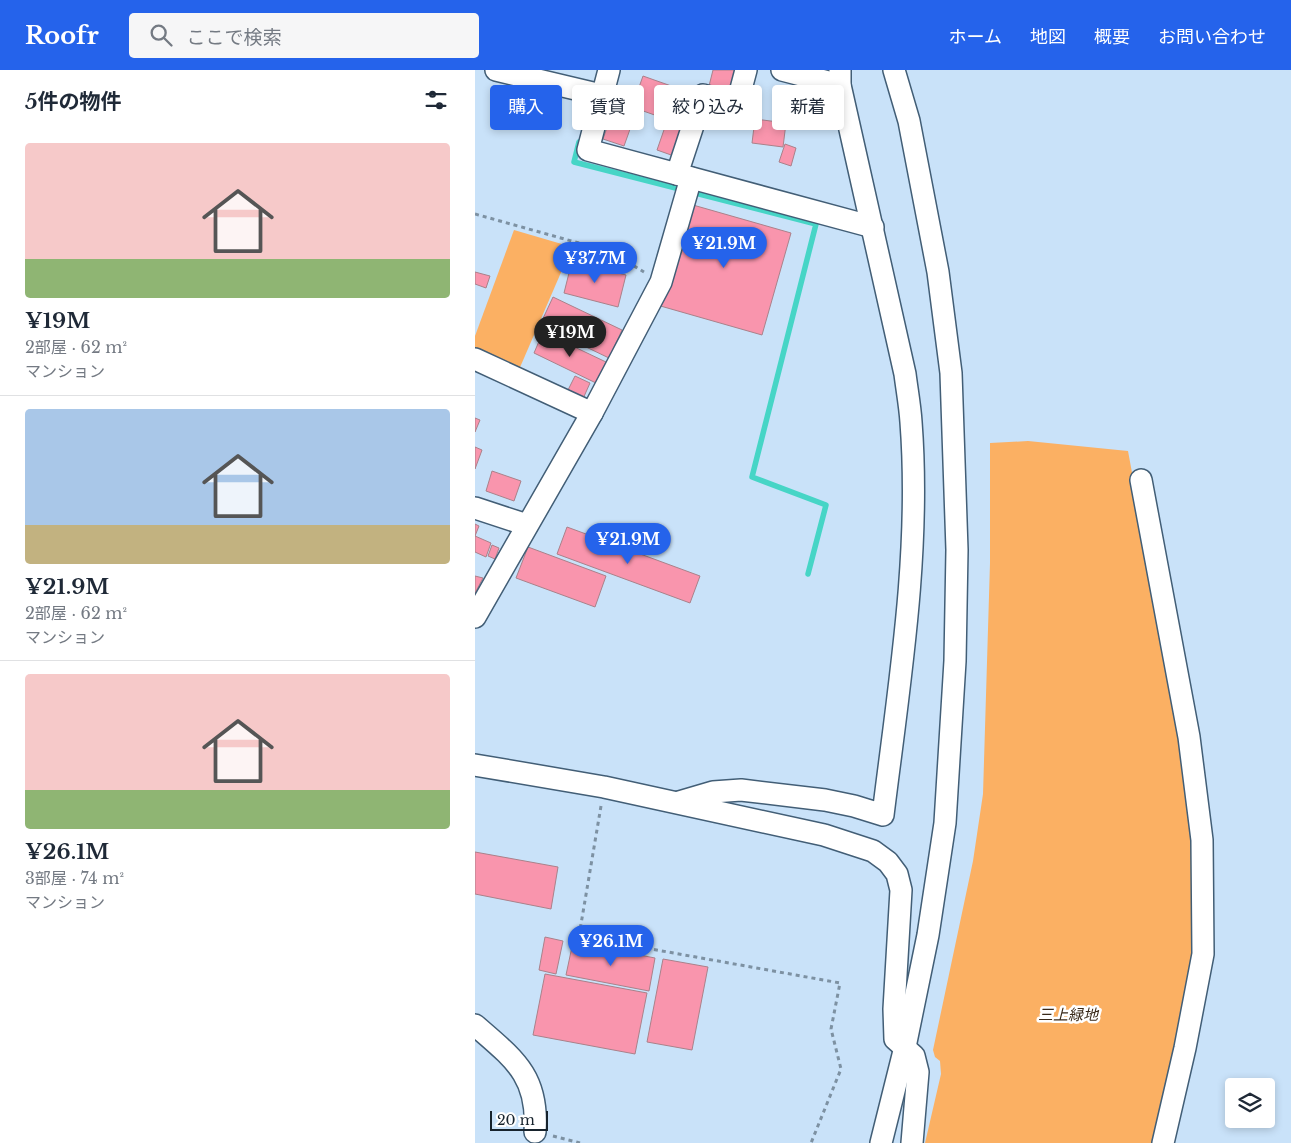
<!DOCTYPE html>
<html lang="ja">
<meta charset="utf-8">
<style>
body{margin:0;font-family:"Libre Baskerville","Noto Sans JP",serif;background:#f6f6f7;color:#1f2937;height:100vh;display:flex;flex-direction:column;font-size:19px;white-space:nowrap}
*{box-sizing:border-box;margin:0}
p{font-size:16px;color:#747a83}
.icon{flex:none;width:28px;height:28px;fill:none;stroke:currentColor;stroke-width:2;stroke-linecap:round;stroke-linejoin:round}
.map{position:relative;flex:1;overflow:hidden}
.panel{display:flex;flex-direction:column;background:#fff;width:475px}
.panel>*{flex:none}
.hud{position:absolute;left:15px;top:15px;width:475px;height:45px;display:flex;gap:10px}
.fabs{position:absolute;left:750px;top:1008px;display:grid;gap:10px}
.fabs a{display:grid;place-items:center;width:50px;height:50px;border-radius:5px;background:#fff;box-shadow:0 2px 8px #0003;font-size:25px}
.scale{position:absolute;left:15px;bottom:12px;width:58px;box-sizing:border-box;padding-left:5px;border:2px solid #17232d;border-top:0;font-size:14px;line-height:18px;white-space:nowrap;color:#17232d;-webkit-text-stroke:4px #fff;paint-order:stroke}
.price{position:absolute;translate:-50% -42px;padding:0 11px;border-radius:18px;background:#2563eb;color:#fff;font-size:16px;line-height:32px;filter:drop-shadow(0 1px 2px #0008)}
.price::after{content:'';position:absolute;left:50%;top:30px;width:15px;height:11px;margin-left:-8px;background:inherit;clip-path:polygon(0 0,100% 0,50% 100%)}
.price.active{background:#222;color:#fff}
ul{padding:0;list-style:none}
li{display:grid;align-content:center;gap:10px;height:265px;padding:0 25px}
li+li{border-top:1px solid #e0e1e3}
li span{display:grid;place-items:center;height:155px;border-radius:5px;color:#555}
li>.icon{margin-inline-start:auto}
span .icon{width:90px;height:90px;fill:#fffc;stroke-width:1}
li b{font-size:21px}
h2{display:flex;justify-content:space-between;align-items:center;height:60px;padding:0 25px;font-size:21px}
.pill{padding:0 18px;border-radius:5px;background:#fff;box-shadow:0 2px 8px #0003;font-size:18px;line-height:45px}
.pill.active{background:#2563eb;color:#fff}
header{display:flex;align-items:center;gap:30px;box-sizing:border-box;height:70px;padding:0 25px;background:#2563eb;color:#fff}
header strong{font-size:24px}
nav{display:flex;gap:28px;margin-inline-start:auto;font-size:18px}
.search{width:350px;height:45px;background:#f6f6f7;display:flex;align-items:center;gap:12px;box-sizing:border-box;padding:0 18px;border-radius:5px;color:#747a83;font-size:19px}
main{display:flex;flex:1;min-height:0}
.map>svg:first-child{display:block}
</style>
<header>
<strong>Roofr</strong>
<div class="search"><svg class="icon" aria-label="search" viewBox="0 0 24 24"><circle cx="10" cy="10" r="6"/><path d="M15 15l6 6"/></svg>ここで検索</div>
<nav><a>ホーム</a><a>地図</a><a>概要</a><a>お問い合わせ</a></nav>
</header>
<main>
<section class="panel">
<h2>5件の物件<svg class="icon" aria-label="filters" viewBox="0 0 24 24"><path d="M4 7h16M4 17h16"/><circle cx="9" cy="7" r="2"/><circle cx="15" cy="17" r="2"/></svg></h2>
<ul>
<li><span style="background:linear-gradient(#f6c9c9 75%,#8fb573 0)"><svg class="icon" aria-label="home" viewBox="0 0 24 24"><path d="M3 11l9-7 9 7M6 9v11h12V9"/></svg></span><div><b>¥19M</b><p>2部屋 · 62 m²</p><p>マンション</p></div></li>
<li><span style="background:linear-gradient(#a9c7e8 75%,#c2b280 0)"><svg class="icon" aria-label="home" viewBox="0 0 24 24"><path d="M3 11l9-7 9 7M6 9v11h12V9"/></svg></span><div><b>¥21.9M</b><p>2部屋 · 62 m²</p><p>マンション</p></div></li>
<li><span style="background:linear-gradient(#f6c9c9 75%,#8fb573 0)"><svg class="icon" aria-label="home" viewBox="0 0 24 24"><path d="M3 11l9-7 9 7M6 9v11h12V9"/></svg></span><div><b>¥26.1M</b><p>3部屋 · 74 m²</p><p>マンション</p></div></li>
</ul>
</section>
<div class="map">
<svg width="816" height="1073" viewBox="0 0 816 1073">
<rect width="100%" height="100%" fill="#c9e2f9"/>
<g fill="#fbb063">
<path d="M39,160L97,177L43,302L0,284V266Z"/>
<path d="M553,371L653,381L658,408H677L720,657L734,782L695,1073H450L466,1004L465,991L460,987L458,980L498,791L508,724L515,493V373Z"/>
</g>
<g fill="none" stroke-linecap="round" stroke-linejoin="round">
<path stroke="#46d5c6" stroke-width="5.5" d="M104,72L99,92L341,154L277,407L351,435L333,504"/>
</g>
<g fill="#f995ad" stroke="#aa818a">
<path d="M238,0H261L254,25L233,20Z"/>
<path d="M168,6L216,23L205,54L157,37Z"/>
<path d="M138,41L159,48L149,76L128,69Z"/>
<path d="M280,49L311,53L308,77L277,73Z"/>
<path d="M191,54L208,60L199,86L182,80Z"/>
<path d="M310,74L321,78L316,96L304,92Z"/>
<path d="M211,133L316,163L287,265L182,235Z"/>
<path d="M97,191L151,205L143,237L89,223Z"/>
<path d="M0,202L15,206L11,218L0,214Z"/>
<path d="M78,227L147,260L134,288L65,255Z"/>
<path d="M68,262L131,292L121,313L59,283Z"/>
<path d="M100,306L115,313L107,331L91,324Z"/>
<path d="M0,348L5,350L0,362Z"/>
<path d="M0,377L7,380L0,399Z"/>
<path d="M17,401L46,411L39,431L11,421Z"/>
<path d="M0,454L4,456L0,466L16,473L11,487L0,482Z"/>
<path d="M92,457L225,506L215,533L82,484Z"/>
<path d="M17,475L24,478L20,489L13,486Z"/>
<path d="M53,477L131,506L120,537L41,508Z"/>
<path d="M0,506L8,508L0,523Z"/>
<path d="M0,782L83,797L76,839L0,824Z"/>
<path d="M70,867L88,871L81,904L64,900Z"/>
<path d="M98,872L180,888L174,921L91,905Z"/>
<path d="M188,889L233,897L217,980L172,972Z"/>
<path d="M70,904L172,923L160,984L58,965Z"/>
</g>
<g fill="none" stroke-linecap="round" stroke-linejoin="round">
<defs>
<g id="minor">
<path d="M21,0L126,25"/>
<path d="M134,0L113,80L398,157"/>
<path d="M307,0L365,15"/>
<path d="M202,104L228,25L262,34L271,0"/>
<path d="M0,289L117,343"/>
<path d="M666,410L714,667L727,770L728,884L710,978L688,1073"/>
<path d="M0,438L52,455"/>
<path d="M0,547L117,343L186,212L216,108"/>
<path d="M0,695L129,717L349,765L398,781L413,792L422,804L426,820L419,939L420,969L439,986L443,1002L437,1073"/>
<path d="M204,732L238,722L266,720L350,730L379,736L408,745C424,615 446,483 436,352C435,336 432,320 430,304L365,15V0"/>
<path d="M0,955C39,989 64,1006 60,1062"/>
<path d="M406,1073L430,977L453,865L470,753L480,591L482,480L476,303L463,202L434,51L419,0"/>
</g>
</defs>
<use href="#minor" stroke="#425e76" stroke-width="24"/>
<g stroke="#7d91a2" stroke-width="3" stroke-dasharray="4 4" stroke-linecap="butt">
<path d="M0,144L136,182L169,202"/>
<path d="M126,736L104,866L365,913L356,959L366,999L336,1073"/>
<path d="M78,1066L105,1073"/>
</g>
<use href="#minor" stroke="#fff" stroke-width="21"/>
</g>
<g text-anchor="middle" stroke-width="5" stroke-linejoin="round" paint-order="stroke">
<g font-size="15" font-style="italic" fill="#392919" stroke="#fff">
<text x="593" y="950">三上緑地</text>
</g>
</g>
</svg>
<div class="fabs">
<a><svg class="icon" aria-label="layers" viewBox="0 0 24 24"><path d="M12 4l9 5-9 5-9-5zM3 14l9 5 9-5"/></svg></a>
</div>
<div class="scale">20 m</div>
<b class="price" style="left:249px;top:199px">¥21.9M</b>
<b class="price" style="left:120px;top:214px">¥37.7M</b>
<b class="price active" style="left:95px;top:288px">¥19M</b>
<b class="price" style="left:153px;top:495px">¥21.9M</b>
<b class="price" style="left:136px;top:897px">¥26.1M</b>
<div class="hud">
<a class="pill active">購入</a>
<a class="pill">賃貸</a>
<a class="pill">絞り込み</a>
<a class="pill">新着</a>
</div>
</div>
</main>
